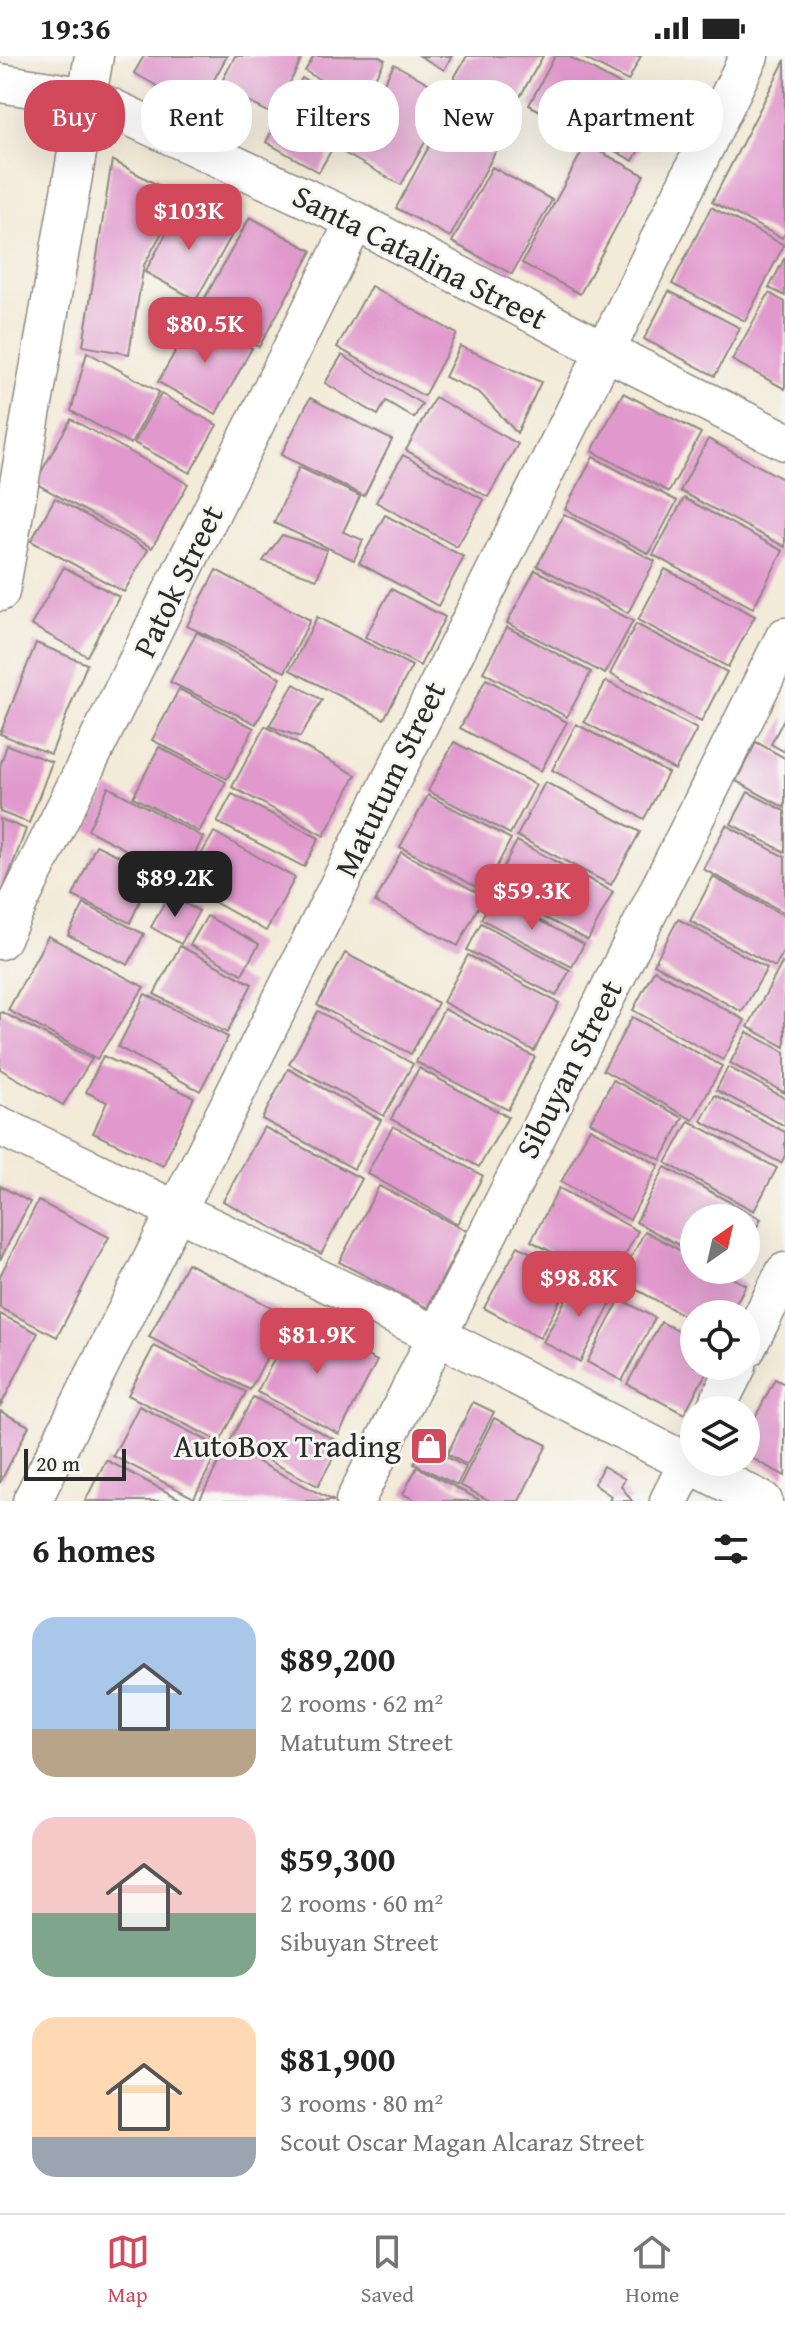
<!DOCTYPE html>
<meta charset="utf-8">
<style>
body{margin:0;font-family:"Gentium Book Plus",serif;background:#f2f2f2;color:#222;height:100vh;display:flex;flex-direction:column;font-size:30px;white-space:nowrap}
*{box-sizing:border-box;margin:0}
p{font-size:26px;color:#767676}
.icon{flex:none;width:44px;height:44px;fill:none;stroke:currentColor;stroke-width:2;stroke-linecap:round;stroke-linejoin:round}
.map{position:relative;height:1445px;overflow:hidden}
.sheet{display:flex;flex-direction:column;background:#fff;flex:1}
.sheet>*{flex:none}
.banner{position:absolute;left:24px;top:24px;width:738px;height:72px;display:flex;gap:16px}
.needle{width:52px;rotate:34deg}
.buttons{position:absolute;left:680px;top:1148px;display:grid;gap:16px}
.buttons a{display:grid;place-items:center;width:80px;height:80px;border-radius:50%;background:#fff;box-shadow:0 8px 32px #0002;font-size:40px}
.scale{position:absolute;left:24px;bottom:20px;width:102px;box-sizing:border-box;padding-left:8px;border:4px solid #2b2b2b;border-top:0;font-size:22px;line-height:28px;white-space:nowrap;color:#2b2b2b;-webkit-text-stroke:6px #f6f6f2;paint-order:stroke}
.price{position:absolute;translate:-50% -68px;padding:0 18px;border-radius:16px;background:#d1495b;color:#fff;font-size:26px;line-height:52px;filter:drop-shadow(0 2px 4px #0008)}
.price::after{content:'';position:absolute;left:50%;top:48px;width:24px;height:18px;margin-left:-12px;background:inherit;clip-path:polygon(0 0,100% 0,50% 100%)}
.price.on{background:#222;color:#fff}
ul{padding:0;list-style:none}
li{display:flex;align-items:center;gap:24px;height:200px;padding:0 32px}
li span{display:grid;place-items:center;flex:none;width:224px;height:160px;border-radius:24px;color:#555}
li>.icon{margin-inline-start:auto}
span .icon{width:96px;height:96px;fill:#fffc;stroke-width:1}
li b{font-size:34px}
h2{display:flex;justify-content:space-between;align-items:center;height:96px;padding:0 32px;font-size:34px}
.chip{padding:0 28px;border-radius:32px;background:#fff;box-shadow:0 8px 32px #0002;font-size:28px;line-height:72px}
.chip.on{background:#d1495b;color:#fff}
.status{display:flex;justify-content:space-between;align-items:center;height:56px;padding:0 40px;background:#fff;direction:ltr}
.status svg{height:22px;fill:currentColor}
.tab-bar{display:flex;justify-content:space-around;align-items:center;height:112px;border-top:2px solid #e0e0e0;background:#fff;font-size:22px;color:#767676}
.tab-bar a{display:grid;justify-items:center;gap:4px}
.tab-bar .on{color:#d1495b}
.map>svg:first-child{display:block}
</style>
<div class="status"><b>19:36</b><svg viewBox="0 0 49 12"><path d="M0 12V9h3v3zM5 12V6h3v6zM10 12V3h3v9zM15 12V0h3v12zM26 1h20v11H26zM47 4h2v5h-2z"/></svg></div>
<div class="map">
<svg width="785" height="1445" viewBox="0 0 785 1445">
<rect width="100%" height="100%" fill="#f6f6f2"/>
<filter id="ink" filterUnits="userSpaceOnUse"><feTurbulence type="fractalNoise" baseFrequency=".0125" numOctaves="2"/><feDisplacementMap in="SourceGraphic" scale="16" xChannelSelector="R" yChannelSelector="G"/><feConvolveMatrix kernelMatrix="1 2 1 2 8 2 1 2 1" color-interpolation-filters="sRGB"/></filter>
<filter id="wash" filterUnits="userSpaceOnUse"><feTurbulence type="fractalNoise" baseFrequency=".006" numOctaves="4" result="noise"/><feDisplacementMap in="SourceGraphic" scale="32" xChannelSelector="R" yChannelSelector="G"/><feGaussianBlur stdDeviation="1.8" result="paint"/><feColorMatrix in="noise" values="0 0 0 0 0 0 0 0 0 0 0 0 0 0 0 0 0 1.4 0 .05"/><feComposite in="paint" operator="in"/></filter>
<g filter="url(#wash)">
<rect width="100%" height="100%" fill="#f3ead7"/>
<g id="blocks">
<g fill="#e199cd">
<path d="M144,0H227L198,53L134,17Z"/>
<path d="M235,0H303L274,59L219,31Z"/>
<path d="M314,0H378L385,4L361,47L305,15Z"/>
<path d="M420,0H452L444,14Z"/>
<path d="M467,0H543L512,55L454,22Z"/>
<path d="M555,0H568L662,51L633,105L529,49Z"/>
<path d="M580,0H641L628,25Z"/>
<path d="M785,4V177L782,182L712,146Z"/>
<path d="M394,8L451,40L401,129L344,97L363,65L368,68L380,48L374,45Z"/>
<path d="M302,22L355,52L319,116L266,86Z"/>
<path d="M459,34L513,63L450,181L396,152Z"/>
<path d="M586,88L644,119L580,238L522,207Z"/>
<path d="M112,104L181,142L144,209L129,298L83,290Z"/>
<path d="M492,111L552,144L512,218L452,186Z"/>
<path d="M182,149L233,177L196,244L145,216Z"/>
<path d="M711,151L784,189L745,265L672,228Z"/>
<path d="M250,161L312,195L259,291L197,256Z"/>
<path d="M785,201V240L769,232Z"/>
<path d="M371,230L457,278L424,340L337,291Z"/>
<path d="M669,235L740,272L715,320L644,283Z"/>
<path d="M769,237L785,246V333L732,304Z"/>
<path d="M195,260L252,292L216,358L158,326Z"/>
<path d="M460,290L541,326L517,377L480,337L445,321Z"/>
<path d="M87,296L159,336L131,388L71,355Z"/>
<path d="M342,299L422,348L414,362L386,345L378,359L325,327Z"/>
<path d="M623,337L701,377L669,436L592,395Z"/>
<path d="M161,338L217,369L190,417L134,387Z"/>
<path d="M435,341L518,388L488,441L406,394Z"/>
<path d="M310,342L392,384L364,440L281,399Z"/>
<path d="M71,363L188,428L152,492L35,427Z"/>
<path d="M708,383L785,424V491L680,435Z"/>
<path d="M403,399L484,444L457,491L376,446Z"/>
<path d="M593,401L677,445L649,498L565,453Z"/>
<path d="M299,411L360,440L343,476L363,484L354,504L274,467Z"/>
<path d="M55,442L148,494L124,536L31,485Z"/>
<path d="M684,442L783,495L753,552L653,499Z"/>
<path d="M564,458L655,505L628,557L537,510Z"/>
<path d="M385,459L464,501L438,550L359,507Z"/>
<path d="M282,479L327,494L317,523L263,505Z"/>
<path d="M64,511L119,541L87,600L31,569Z"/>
<path d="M665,513L755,560L728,611L638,564Z"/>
<path d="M216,514L310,564L285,616L187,570Z"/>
<path d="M535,514L633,565L605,618L507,567Z"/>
<path d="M391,533L445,561L420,610L365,581Z"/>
<path d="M317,561L412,610L384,663L290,614Z"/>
<path d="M636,568L727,616L701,666L610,618Z"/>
<path d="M507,571L591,616L567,661L483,616Z"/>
<path d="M197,576L281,622L256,668L170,626Z"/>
<path d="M36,587L87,608L51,698L0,678Z"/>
<path d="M486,623L567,666L541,715L460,672Z"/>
<path d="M606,625L697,673L675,714L584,666Z"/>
<path d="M294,628L322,644L300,681L269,670Z"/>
<path d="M179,633L254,672L227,723L152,684Z"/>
<path d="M785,661V696L771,688Z"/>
<path d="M576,668L668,717L644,763L552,714Z"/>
<path d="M265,670L356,719L324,780L232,731Z"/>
<path d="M454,686L536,729L510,778L428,735Z"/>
<path d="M756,686L785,702V752L736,725Z"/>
<path d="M7,689L52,706L29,767L0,756V710Z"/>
<path d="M159,691L226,726L199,776L133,741Z"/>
<path d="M545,726L640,776L611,829L517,780Z"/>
<path d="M108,731L203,781L182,823L88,774Z"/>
<path d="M748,736L785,755V796L731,768Z"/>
<path d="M232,738L319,782L304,811L217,766Z"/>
<path d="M428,739L511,783L484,835L400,791Z"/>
<path d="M0,763L26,773L3,835L0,834Z"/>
<path d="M726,769L785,801V857L703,813Z"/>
<path d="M214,776L295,822L266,875L184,829Z"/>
<path d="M517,785L613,836L588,884L491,834Z"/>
<path d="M96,789L153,816L130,867L73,840Z"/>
<path d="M401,796L484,840L458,890L375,846Z"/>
<path d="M713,821L785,860V893L775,911L690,865Z"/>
<path d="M169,839L199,855L181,888L151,871Z"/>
<path d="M493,840L584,888L572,911L481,863Z"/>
<path d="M84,848L144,878L128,909L68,879Z"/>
<path d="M207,860L259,888L242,918L190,889Z"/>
<path d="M678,863L767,912L742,956L654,908Z"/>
<path d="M481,867L570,914L556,940L467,894Z"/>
<path d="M48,880L144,931L97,1003L8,954Z"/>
<path d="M180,890L252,928L227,977L154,938Z"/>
<path d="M345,897L438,947L411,998L317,949Z"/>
<path d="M468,899L559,947L534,995L443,946Z"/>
<path d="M782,907L785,909V991L748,971Z"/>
<path d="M654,914L745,964L723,1004L633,954Z"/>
<path d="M145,938L228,981L200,1035L118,991Z"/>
<path d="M444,953L535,1001L508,1054L416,1006Z"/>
<path d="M318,955L413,1008L384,1060L289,1008Z"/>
<path d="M2,956L92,1003L63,1049L0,1013V957Z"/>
<path d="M632,961L722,1010L693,1064L603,1014Z"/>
<path d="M747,976L785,996V1037L730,1007Z"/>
<path d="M103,1000L194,1041L163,1110L93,1077L107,1046L86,1036Z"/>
<path d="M728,1011L785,1042V1070L716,1034Z"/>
<path d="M419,1012L508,1061L479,1111L391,1063Z"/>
<path d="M288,1013L381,1064L354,1113L262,1063Z"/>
<path d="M613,1024L683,1062L661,1104L590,1066Z"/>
<path d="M715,1039L785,1076V1100L781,1107L701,1065Z"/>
<path d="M689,1065L777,1112L754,1155L666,1107Z"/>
<path d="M393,1070L483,1120L457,1168L367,1117Z"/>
<path d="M264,1071L362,1123L321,1198L223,1145Z"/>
<path d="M590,1072L659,1109L630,1164L561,1126Z"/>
<path d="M665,1111L761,1163L746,1191V1162H694V1197L636,1166Z"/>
<path d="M0,1130L30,1146L0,1204Z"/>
<path d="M379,1130L467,1175L427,1252L339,1206Z"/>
<path d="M559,1132L638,1175L610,1227L531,1185Z"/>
<path d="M38,1145L109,1181L57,1281L0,1252V1220Z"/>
<path d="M645,1175L694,1202V1214H717L746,1229L730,1258H694V1265L619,1224Z"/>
<path d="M518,1190L573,1220L540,1282L484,1252Z"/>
<path d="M187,1207L288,1260L250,1334L149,1281Z"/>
<path d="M578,1220L615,1240L580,1306L543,1286Z"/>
<path d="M620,1243L655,1262L622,1325L587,1306Z"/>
<path d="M0,1258L38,1277L0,1351Z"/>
<path d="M295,1263L377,1305L339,1378L257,1336Z"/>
<path d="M661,1266L694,1283V1310H710L684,1358L627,1328Z"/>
<path d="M154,1290L246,1336L220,1386L128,1339Z"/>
<path d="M775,1323L785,1328V1420L746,1399V1379Z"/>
<path d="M253,1341L341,1387L318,1430L230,1385Z"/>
<path d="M473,1346L494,1356L467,1409L447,1398Z"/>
<path d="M139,1350L220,1391L194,1442L113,1400Z"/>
<path d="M0,1355L29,1370L0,1427Z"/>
<path d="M494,1362L547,1389L519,1445H490L460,1429Z"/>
<path d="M424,1389L466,1411L457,1429L414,1408Z"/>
<path d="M227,1390L334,1445H199Z"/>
<path d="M106,1404L184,1445H85Z"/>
<path d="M603,1410L625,1423L621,1430L632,1445H609L611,1440L594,1428Z"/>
<path d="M417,1411L482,1445H417L403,1438Z"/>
</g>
</g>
</g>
<g filter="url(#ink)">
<use href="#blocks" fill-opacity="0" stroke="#8f8a81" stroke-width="2"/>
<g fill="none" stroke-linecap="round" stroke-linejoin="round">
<defs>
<g id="minor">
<path d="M0,27L88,41L355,165L572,278L785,385"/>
<path d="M0,536L94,0"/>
<path d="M0,884L355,165"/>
<path d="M0,1070L436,1279L763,1445"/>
<path d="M746,1293L785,1216"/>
<path d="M715,1354L737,1310"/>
<path d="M32,1445L619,267L749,0"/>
<path d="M355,1445L785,581"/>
<path d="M669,1445L694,1395"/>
</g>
</defs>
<use href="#minor" stroke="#8f8a81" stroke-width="41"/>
<use href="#minor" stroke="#fff" stroke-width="38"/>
</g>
</g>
<defs>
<symbol id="shop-square" viewBox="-11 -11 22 22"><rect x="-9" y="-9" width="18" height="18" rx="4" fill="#d1495b" stroke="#f6f6f2"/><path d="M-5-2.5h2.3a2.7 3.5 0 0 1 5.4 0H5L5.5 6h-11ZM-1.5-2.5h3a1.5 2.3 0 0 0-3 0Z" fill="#fff"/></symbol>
</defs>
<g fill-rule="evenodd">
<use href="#shop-square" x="407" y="1368" width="44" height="44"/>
</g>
<g text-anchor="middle" stroke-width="6" stroke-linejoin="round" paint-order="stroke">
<g font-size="32" fill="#2b2b2b" stroke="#f6f6f2">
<text transform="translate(420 201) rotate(27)" y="11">Santa Catalina Street</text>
<text transform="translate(178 525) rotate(-64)" y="11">Patok Street</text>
<text transform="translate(390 723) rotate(-64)" y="11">Matutum Street</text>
<text transform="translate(569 1013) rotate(-63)" y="11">Sibuyan Street</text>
</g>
<g font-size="32" fill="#2b2b2b" stroke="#f6f6f2" text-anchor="end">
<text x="401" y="1401">AutoBox Trading</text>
</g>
</g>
</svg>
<div class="buttons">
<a><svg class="needle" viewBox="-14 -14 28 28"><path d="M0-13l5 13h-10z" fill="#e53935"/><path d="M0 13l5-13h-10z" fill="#767676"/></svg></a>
<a><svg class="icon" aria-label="locate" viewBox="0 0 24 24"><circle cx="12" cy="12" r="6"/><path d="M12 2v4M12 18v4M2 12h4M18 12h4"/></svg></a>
<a><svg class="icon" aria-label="layers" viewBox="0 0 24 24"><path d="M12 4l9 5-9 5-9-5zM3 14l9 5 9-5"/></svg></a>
</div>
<div class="scale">20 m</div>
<b class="price" style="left:189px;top:196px">$103K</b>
<b class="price" style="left:205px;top:309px">$80.5K</b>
<b class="price on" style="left:175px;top:863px">$89.2K</b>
<b class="price" style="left:532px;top:876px">$59.3K</b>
<b class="price" style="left:579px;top:1263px">$98.8K</b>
<b class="price" style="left:317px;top:1320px">$81.9K</b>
<div class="banner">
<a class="chip on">Buy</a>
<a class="chip">Rent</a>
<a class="chip">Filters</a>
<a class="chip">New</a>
<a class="chip">Apartment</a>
</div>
</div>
<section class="sheet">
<h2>6 homes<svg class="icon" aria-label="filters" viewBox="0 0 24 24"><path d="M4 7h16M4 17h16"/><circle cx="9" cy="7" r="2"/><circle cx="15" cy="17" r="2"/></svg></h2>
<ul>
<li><span style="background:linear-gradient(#a9c7e8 70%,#b9a48a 0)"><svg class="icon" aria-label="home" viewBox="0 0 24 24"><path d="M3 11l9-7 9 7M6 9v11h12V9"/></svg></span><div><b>$89,200</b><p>2 rooms · 62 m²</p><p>Matutum Street</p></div></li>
<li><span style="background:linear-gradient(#f6c9c9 60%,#7fa58c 0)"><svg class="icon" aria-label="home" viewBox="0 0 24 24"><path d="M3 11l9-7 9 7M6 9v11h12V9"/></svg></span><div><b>$59,300</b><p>2 rooms · 60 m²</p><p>Sibuyan Street</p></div></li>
<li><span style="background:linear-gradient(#ffd9b3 75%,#9aa5b1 0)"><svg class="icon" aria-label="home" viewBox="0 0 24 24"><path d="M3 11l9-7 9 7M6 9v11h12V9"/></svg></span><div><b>$81,900</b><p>3 rooms · 80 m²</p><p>Scout Oscar Magan Alcaraz Street</p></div></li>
</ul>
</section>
<nav class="tab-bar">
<a class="on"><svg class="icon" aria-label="map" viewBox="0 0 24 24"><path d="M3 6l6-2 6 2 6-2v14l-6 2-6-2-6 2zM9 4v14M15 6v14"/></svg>Map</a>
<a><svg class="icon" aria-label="saved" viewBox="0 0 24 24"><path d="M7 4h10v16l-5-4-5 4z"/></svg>Saved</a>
<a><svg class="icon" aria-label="home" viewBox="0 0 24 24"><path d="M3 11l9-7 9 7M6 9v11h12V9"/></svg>Home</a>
</nav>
